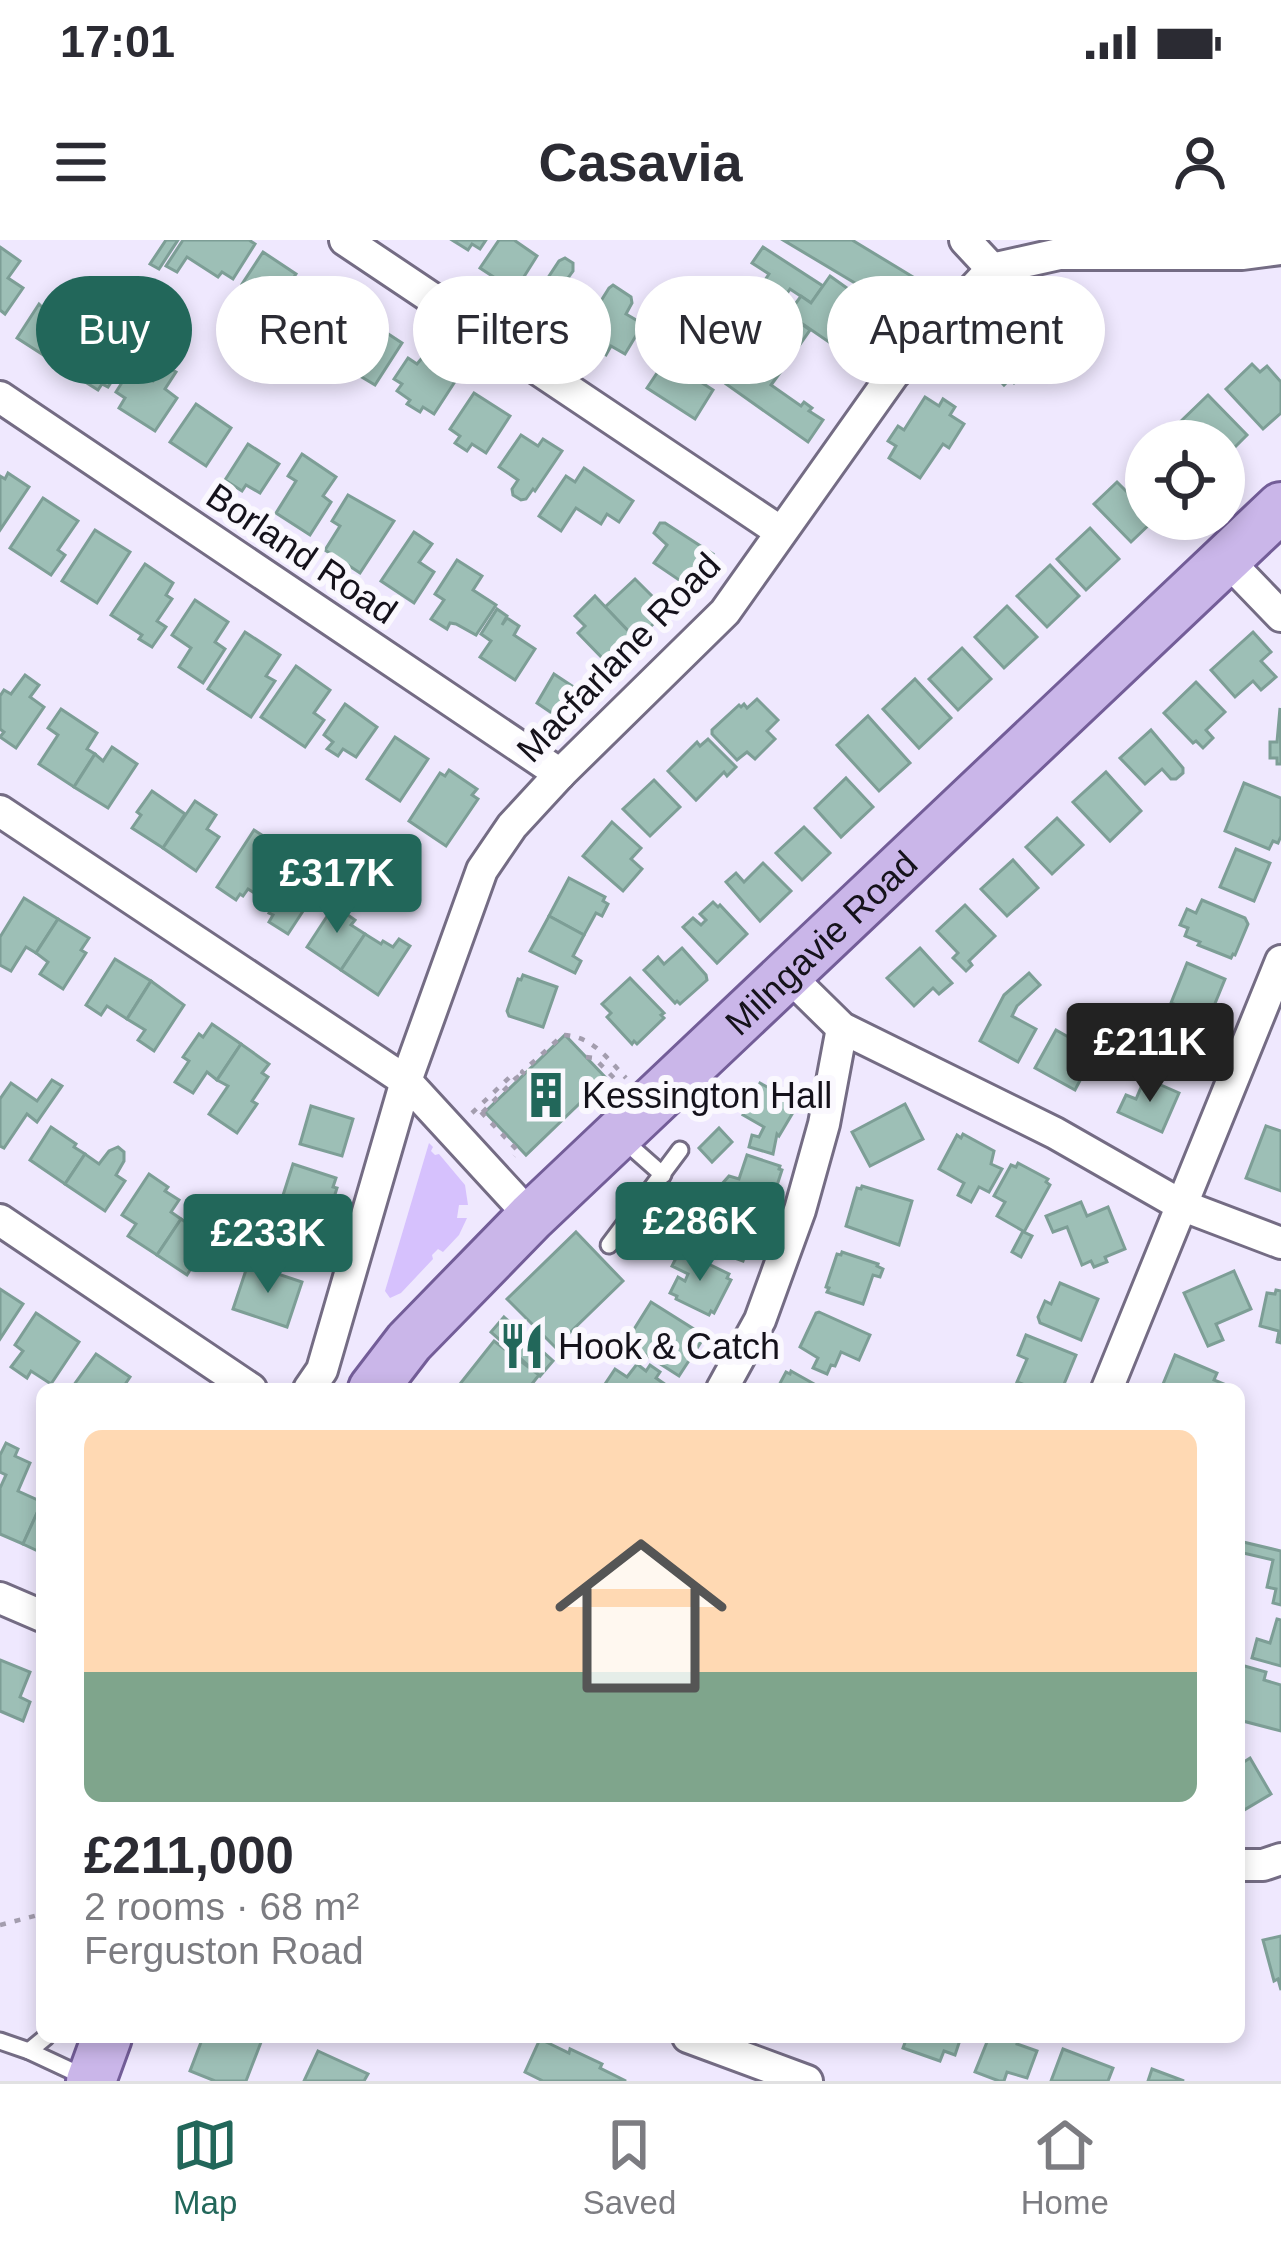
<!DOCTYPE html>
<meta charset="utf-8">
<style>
body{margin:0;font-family:Helvetica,sans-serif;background:#f2f2f3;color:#2b2b33;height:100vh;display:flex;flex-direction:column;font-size:45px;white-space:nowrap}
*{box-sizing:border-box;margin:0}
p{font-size:39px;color:#7c7c81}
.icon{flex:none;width:66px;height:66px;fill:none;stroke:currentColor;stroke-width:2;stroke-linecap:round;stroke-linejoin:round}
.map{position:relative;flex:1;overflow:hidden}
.details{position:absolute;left:36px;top:1143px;width:1209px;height:660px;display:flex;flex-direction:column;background:#fff;border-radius:18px;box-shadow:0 6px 18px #0003}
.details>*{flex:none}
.banner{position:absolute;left:36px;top:36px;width:1209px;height:108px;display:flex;gap:24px}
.controls{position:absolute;left:1125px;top:180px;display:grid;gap:24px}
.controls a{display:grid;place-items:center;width:120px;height:120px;border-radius:50%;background:#fff;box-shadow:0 6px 18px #0003;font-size:60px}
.price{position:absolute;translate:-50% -102px;padding:0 27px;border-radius:12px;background:#22675a;color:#fff;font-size:39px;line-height:78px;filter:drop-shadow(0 3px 6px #0008)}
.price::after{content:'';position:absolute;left:50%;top:72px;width:36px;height:27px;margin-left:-18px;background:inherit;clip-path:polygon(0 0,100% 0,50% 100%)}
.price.active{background:#222;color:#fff}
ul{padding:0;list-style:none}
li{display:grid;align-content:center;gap:24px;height:636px;padding:0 48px}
li span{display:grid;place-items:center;height:372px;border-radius:18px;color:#555}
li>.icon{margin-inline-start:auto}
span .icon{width:216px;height:216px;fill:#fffc;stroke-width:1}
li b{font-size:51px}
.pill{padding:0 42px;border-radius:54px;background:#fff;box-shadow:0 6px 18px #0003;font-size:42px;line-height:108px}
.pill.active{background:#22675a;color:#fff}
.status{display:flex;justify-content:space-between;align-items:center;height:84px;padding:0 60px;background:#fff;direction:ltr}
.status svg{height:33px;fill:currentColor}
header{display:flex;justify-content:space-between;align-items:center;height:156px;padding:0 48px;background:#fff;font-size:54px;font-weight:600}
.menu{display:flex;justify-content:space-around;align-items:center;height:168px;border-top:3px solid #e1e1e2;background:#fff;font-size:33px;color:#7c7c81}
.menu a{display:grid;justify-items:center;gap:6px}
.menu .active{color:#22675a}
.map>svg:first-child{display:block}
</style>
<div class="status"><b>17:01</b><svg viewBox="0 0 49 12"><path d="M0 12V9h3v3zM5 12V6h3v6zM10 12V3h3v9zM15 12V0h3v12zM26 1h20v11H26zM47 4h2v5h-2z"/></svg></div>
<header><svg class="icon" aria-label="menu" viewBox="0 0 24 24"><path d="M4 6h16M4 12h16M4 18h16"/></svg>Casavia<svg class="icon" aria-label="person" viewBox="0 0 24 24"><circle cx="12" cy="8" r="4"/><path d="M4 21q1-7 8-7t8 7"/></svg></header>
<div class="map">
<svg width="1281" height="1841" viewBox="0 0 1281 1841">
<rect width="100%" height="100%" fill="#efe8fe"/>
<path fill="#d6c1fd" d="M429,903L433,907L431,911L435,915L439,914L465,945L468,965H459L457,978H467L459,995L443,1012L438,1009L432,1015L433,1019L401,1053L390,1058L385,1051Z"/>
<g fill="#9dbfb6" stroke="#7d9e96" stroke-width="3">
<path d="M166,0H178L159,29L150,24Z"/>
<path d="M183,0H249L255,4L233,39L222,32L218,37L187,17L177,32L166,26Z"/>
<path d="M452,0H486L480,9L472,4L468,10Z"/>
<path d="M499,0H514L537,16L515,51L480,28Z"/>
<path d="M783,0H852L913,37L895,67Z"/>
<path d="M0,7L20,21L8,38L23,48L5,74L0,70Z"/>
<path d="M763,7L823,46L811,63L790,49L778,67L757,52L769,34L752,23Z"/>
<path d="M263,12L296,34L268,76L254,66L260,56L242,44Z"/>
<path d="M565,18L573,23V31L568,38L580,46L576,51L586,58L567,86L532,62L559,21Z"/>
<path d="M830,36L892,80L861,124L788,74L801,56L811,63Z"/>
<path d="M613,45L631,57L632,63L626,74L643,84L625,114L611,106L606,115L585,102L593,89L586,85L609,48Z"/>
<path d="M757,52L810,90L782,130L748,110L764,89L741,73Z"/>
<path d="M52,55L70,68L63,80L72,87L51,120L17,98L39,64L43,68Z"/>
<path d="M311,56L329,67L334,60L360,77L329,125L316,117L322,107L291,86Z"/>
<path d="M370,82L402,103L375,145L360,136L365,128L348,116Z"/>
<path d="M1020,82L1027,90L1030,87L1051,108L1014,143L1010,139L1004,145L993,133L997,129L989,120L1003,106L999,102Z"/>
<path d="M106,95L119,104L115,110L127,118L108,147L102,144L98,150L58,125L69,107L81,114L93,96L101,102Z"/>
<path d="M680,111L701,124L693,137L713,150L695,179L647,148L667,118L673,122Z"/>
<path d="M761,115L782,130L771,145L801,166L804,162L812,168L809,171L823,180L808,202L726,144L738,127L748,133Z"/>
<path d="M408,118L417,124L422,118L456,140L434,174L423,167L420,172L407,164L410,160L397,151L402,144L394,139Z"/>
<path d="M1252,124L1260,132L1267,126L1281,142V173L1263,189L1226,149Z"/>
<path d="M164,125L176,132L165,149L177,158L155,191L119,168L125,158L116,152L128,133L139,140L143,134L153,141Z"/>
<path d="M474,153L510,176L486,213L472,204L467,211L455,203L460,196L450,189Z"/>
<path d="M1208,155L1247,195L1224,218V201H1195L1178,184Z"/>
<path d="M925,157L939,166L943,159L955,167L950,175L964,184L949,208L943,204L920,238L889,218L896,206L888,201L898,186L904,190Z"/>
<path d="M196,164L231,188L206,226L170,202Z"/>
<path d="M521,195L538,206L543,199L562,211L535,251L533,249L526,259L521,260L513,255L512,249L518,240L499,227Z"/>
<path d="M248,204L279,224L260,253L246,245L242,251L225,240Z"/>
<path d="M302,214L336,237L323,256L331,262L310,295L276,273L296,241L288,236Z"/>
<path d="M584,228L633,261L619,282L607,274L601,284L576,268L561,291L539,276L566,236L575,242Z"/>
<path d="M8,233L29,247L0,290V236L5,239Z"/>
<path d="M1117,242L1129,254L1136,247L1146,257V279H1155L1131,302L1094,264Z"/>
<path d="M348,255L394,281L360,333L325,310L340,286L332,281Z"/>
<path d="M43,258L78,281L58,310L65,315L51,335L10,308Z"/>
<path d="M660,283H665L713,314L703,330L697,326L685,344L654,323L667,305L654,293Z"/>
<path d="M1090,288L1119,319L1086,350L1057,319Z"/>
<path d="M95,290L130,312L97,363L62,341Z"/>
<path d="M414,292L432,304L419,322L434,332L414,363L381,341Z"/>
<path d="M457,320L482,336L473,350L496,365L476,395L456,384L450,383L447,389L431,379L444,360L435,354Z"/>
<path d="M145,324L173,343L166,355L172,359L157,381L166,387L152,407L139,399L142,395L111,375Z"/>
<path d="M1050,325L1079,356L1047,387L1017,356Z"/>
<path d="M635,339L667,371L648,389L643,384L632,395L605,367Z"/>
<path d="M595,356L632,395L621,406L625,411L610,426L578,393L585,386L575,376Z"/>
<path d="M195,360L228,382L215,402L225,409L203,443L179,427L191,408L172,395Z"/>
<path d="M1007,366L1037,397L1004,428L975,397Z"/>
<path d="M497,369L507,376L502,385L507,378L519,386L514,395L535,409L515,440L480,417L491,401L481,394Z"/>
<path d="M245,392L280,415L266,436L275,441L251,477L208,449Z"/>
<path d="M1253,392L1271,412L1261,421L1276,437L1261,450L1253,441L1235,457L1211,430Z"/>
<path d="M962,408L991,439L958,470L929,439Z"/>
<path d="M296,426L330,450L314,473L324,480L305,507L261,477Z"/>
<path d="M554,434L575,448L556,476L537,463Z"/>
<path d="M25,435L39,445L30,457L44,467L16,508L0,497L4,492L0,489V456L4,450L11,454Z"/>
<path d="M915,439L951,478L919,508L883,469Z"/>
<path d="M1196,442L1225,472L1206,490L1213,498L1203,508L1196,501L1193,503L1164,473Z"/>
<path d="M757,459L778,480L767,491L775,499L755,519L747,512L737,520L712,494V490L739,465L741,467L744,464L747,468Z"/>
<path d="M345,464L377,487L356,517L343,509L338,516L327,509L333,502L324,495Z"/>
<path d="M1280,468L1281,524H1277V518H1270V502H1277Z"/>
<path d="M61,469L97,493L87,509L95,514L74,547L39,524L58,495L48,488Z"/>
<path d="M868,476L910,523L879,551L837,505Z"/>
<path d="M1151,490L1183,528V533L1176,539H1171L1162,529L1145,544L1120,518Z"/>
<path d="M395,497L428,519L400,561L367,539Z"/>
<path d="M708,499L736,527L727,536L724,532L696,560L668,531L697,502L700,506Z"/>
<path d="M112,507L137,524L108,568L74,547L95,514L103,521Z"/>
<path d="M449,530L477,549L472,555L478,559L446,606L409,581L440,533L445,536Z"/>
<path d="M1106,532L1141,571L1110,601L1073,562Z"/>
<path d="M846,538L873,567L841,597L815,568Z"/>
<path d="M654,540L680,567L650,596L623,569Z"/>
<path d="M1244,543L1281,558V596L1278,603L1273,601L1269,609L1225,591Z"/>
<path d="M152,551L185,574L163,608L132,588L141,575L137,572Z"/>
<path d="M195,561L216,575L207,589L219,597L196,631L163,608Z"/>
<path d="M1057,578L1083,605L1052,634L1026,607Z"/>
<path d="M612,582L641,608L631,619L642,629L623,651L583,616Z"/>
<path d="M804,587L830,613L802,640L776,613Z"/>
<path d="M254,590L288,612L259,656L248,649L243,656L240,654L236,660L217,647Z"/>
<path d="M1236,609L1270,623L1254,661L1220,647Z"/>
<path d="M288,612L326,636L288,694L269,682L273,675L269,673L273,666L259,656Z"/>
<path d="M1013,620L1038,648L1007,676L981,649Z"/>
<path d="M763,623L791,651L760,681L726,642L736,633L744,642Z"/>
<path d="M569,638L605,657L603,661L608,664L602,676L596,673L584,695L549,676Z"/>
<path d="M24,658L58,679L36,713L26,707L11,731L0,725V697Z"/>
<path d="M339,658L351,665L345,673L355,680L351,685L365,694L341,730L307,707Z"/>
<path d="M1202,660L1245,678L1248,684L1235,715L1233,714L1231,718L1198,705L1200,702L1185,696L1188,688L1180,685L1187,669L1196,673Z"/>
<path d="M713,662L718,667L720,665L747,694L717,723L683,687L693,678L701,685L706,680L700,674Z"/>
<path d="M965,665L995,696L969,721L972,725L966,731L953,718L958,713L937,691Z"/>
<path d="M549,676L584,695L573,716L581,721L575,733L530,711Z"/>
<path d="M58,679L89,698L81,710L86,713L63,749L40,734L48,722L36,713Z"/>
<path d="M365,694L381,704L383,701L393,707L399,699L410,706L378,755L341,730Z"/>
<path d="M682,708L706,735L707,740L680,764L677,761L675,763L644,730L658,717L664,724Z"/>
<path d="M920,708L952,743L939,754L933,748L914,766L887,738Z"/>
<path d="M115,719L151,741L127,779L107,766L101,775L86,765Z"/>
<path d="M1187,723L1225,739L1209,778L1171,763Z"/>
<path d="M1029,733L1040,745L1017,766L1012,776L1036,789L1018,822L980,801L1004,755Z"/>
<path d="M523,735L557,747L543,787L509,776L507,771L518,739L521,740Z"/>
<path d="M630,738L664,773L661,775L664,778L637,804L634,801L632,804L607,777L611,773L602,764Z"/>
<path d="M151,741L184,765L154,811L138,800L145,790L127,779Z"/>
<path d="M1169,780L1203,795L1185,837L1150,821L1151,819L1136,810L1139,801L1147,798L1159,803Z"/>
<path d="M212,784L241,804L217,840L207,832L193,853L175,842L189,821L183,817L199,794L203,797Z"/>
<path d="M1056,790L1095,812L1075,850L1035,828Z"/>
<path d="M565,795L606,838L526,915L485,872Z"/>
<path d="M241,804L269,824L262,833L268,837L252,861L257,864L237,893L209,874L228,846L217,840Z"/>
<path d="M1145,838L1179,853L1162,892L1118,872L1126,855L1136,859Z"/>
<path d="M52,840L62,846L37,882L27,874L4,908L0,906V859L11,843L37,861Z"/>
<path d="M760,843L798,864L779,896L777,894L773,914L749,907L752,895L759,897L764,887L743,875Z"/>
<path d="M905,864L923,899L870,926L852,892Z"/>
<path d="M311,866L353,879L342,916L300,904Z"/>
<path d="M1266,886L1281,891V951L1246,938Z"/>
<path d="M51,887L76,904L74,907L85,914L65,944L30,920Z"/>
<path d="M719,888L732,902L712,922L699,908Z"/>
<path d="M963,894L994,911L991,924L1002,929L989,952L979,947L971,962L958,955L964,943L939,929L957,895L961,898Z"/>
<path d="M118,907L124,912V921L116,935L125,941L105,971L65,944L85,914L99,924L109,911Z"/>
<path d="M747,915L780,926L779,929L782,930L772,961L770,960L768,965L724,950L721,945L729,936L739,939Z"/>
<path d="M1018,923L1048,939L1046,942L1050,945L1024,992L1032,996L1021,1017L1012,1012L1023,991L997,976L1005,962L994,956L1011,925L1016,927Z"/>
<path d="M293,924L336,938L333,947L337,948L330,970L325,969L320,984L278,971Z"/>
<path d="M149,934L168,947L165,951L179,960L171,972L181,979L157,1015L128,996L136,984L122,975Z"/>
<path d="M862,946L912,961L899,1005L846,986L857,948L861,949Z"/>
<path d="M1081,962L1087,976L1108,967L1125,1009L1105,1017L1107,1022L1094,1027L1091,1021L1082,1025L1067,987L1053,992L1046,976Z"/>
<path d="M724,970L757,982L743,1021L710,1009L714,998L704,991L707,984L718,985Z"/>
<path d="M278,971L320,984L317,995L322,997L315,1019L310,1017L307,1028L264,1015Z"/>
<path d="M200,976L215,985L207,997L216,1003L201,1026L195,1022L187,1035L157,1015L181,979L193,987Z"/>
<path d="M576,992L623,1041L555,1107L507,1059Z"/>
<path d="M680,1010L729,1034L727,1038L731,1040L714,1073L711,1071L709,1075L676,1059L677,1056L670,1053L678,1037L685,1041L688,1034L672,1026Z"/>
<path d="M842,1012L878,1024L877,1026L883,1029L880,1037L873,1035L863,1064L827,1052L829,1048L826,1047L837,1014L841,1015Z"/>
<path d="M248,1024L302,1042L287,1087L233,1069Z"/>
<path d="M1234,1031L1251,1069L1216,1084L1223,1100L1208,1106L1184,1053Z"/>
<path d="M1060,1043L1098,1059L1081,1100L1040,1083L1038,1077L1045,1061L1051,1064Z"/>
<path d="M0,1049L23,1064L0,1099Z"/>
<path d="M1276,1050L1281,1051V1103L1277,1102L1279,1091L1260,1086L1267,1053L1275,1054Z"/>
<path d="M651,1062L705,1096L679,1136L626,1102Z"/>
<path d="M819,1072L870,1095L859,1120L841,1112L835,1126L831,1125L827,1134L813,1128L818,1118L800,1107L816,1073Z"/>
<path d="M36,1073L79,1102L51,1144L31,1131L27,1138L11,1127L23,1111L15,1105Z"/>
<path d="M504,1077L553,1121L540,1136L491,1092Z"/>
<path d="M1026,1095L1076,1115L1062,1149H1035L1017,1142L1027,1119L1018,1115Z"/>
<path d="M494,1101L539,1135L528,1149H456Z"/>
<path d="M96,1114L130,1137L122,1149H71Z"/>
<path d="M1175,1115L1217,1133L1214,1140L1224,1144L1222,1149H1161Z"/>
<path d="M637,1124L646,1131L650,1125L660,1132L656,1138L666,1145L664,1148L667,1149L603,1147L615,1129L627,1137Z"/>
<path d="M791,1131L823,1149H777L786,1132L790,1134Z"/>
<path d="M6,1203L18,1209L15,1216L30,1223L18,1251L42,1262L23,1304L0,1294V1248L6,1235L0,1232V1215Z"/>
<path d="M42,1262V1313L23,1304Z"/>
<path d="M1239,1301L1281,1311V1365L1273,1363L1276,1349L1267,1347L1273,1320L1239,1312Z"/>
<path d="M1277,1379L1281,1380V1426L1252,1418L1257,1399L1270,1403Z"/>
<path d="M0,1420L30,1432L20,1457L30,1462L23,1481L0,1471Z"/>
<path d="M1241,1425L1266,1432L1264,1440L1281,1445V1491L1239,1480Z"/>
<path d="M1250,1518L1271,1554L1239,1573V1525Z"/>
<path d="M1281,1696V1750L1278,1739L1274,1741L1263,1700Z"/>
<path d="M203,1797H263L246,1841H215L190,1831Z"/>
<path d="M907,1797H961L955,1815L944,1811L940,1821L903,1808Z"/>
<path d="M989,1797H1019L1017,1804L1037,1811L1027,1838L1007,1832L1004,1841H999L975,1832Z"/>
<path d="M540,1799L569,1813L570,1809L602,1824L600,1828L626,1841H543L525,1832Z"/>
<path d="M1063,1809L1113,1828L1108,1841H1051Z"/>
<path d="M318,1811L368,1834L364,1841H304Z"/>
<path d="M1152,1829L1184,1841H1148Z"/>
</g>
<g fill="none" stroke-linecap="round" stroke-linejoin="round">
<defs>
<g id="service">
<path d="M620,897L663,935"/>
<path d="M609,1005L680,910"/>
<path d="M0,1801L29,1811L89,1839"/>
<path d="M29,1811L46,1797"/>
</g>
<g id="minor">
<path d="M345,0L781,292"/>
<path d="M965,0L992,29"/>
<path d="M0,157L560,534"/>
<path d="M1226,319L1281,376"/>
<path d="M0,571L406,841L531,977"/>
<path d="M786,733L842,788L1055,893L1181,965L1281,1003"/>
<path d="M0,980L251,1149"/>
<path d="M309,1149L322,1130L406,841L482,630L512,586L560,534L725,372L893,135L992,29L1059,14H1242L1281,9"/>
<path d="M722,1149L760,1080L800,970L824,884L842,788"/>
<path d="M1107,1149L1281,721"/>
<path d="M0,1358L42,1376"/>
<path d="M1239,1625H1263L1281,1619"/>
<path d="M688,1797L807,1841"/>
</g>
<g id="primary">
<path id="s1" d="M373,1149L409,1102L531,977L1281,267"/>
<path d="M91,1841L107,1797"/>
</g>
</defs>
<use href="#service" stroke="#746c84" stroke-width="21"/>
<use href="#minor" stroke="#746c84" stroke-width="36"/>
<use href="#primary" stroke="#735d98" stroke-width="54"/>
<g stroke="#a39dae" stroke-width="4.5" stroke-dasharray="6 9" stroke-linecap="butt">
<path d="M586,817L594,818L618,842"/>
<path d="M525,834L522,832L563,795C592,796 607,818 626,838"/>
<path d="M481,872L518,911L514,916"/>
<path d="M472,873L513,834L517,837L477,878"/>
<path d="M0,1685L42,1674"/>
</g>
<use href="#service" stroke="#fff" stroke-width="15"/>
<use href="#minor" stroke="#fff" stroke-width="30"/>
<use href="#primary" stroke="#cab6e9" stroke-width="48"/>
</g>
<defs>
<symbol id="building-bare" viewBox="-9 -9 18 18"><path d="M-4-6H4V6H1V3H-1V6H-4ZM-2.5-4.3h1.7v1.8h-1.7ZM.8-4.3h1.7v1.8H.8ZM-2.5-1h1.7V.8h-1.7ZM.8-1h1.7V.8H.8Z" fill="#22675a" stroke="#faf8fe" stroke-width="2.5" paint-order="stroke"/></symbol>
<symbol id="restaurant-bare" viewBox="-9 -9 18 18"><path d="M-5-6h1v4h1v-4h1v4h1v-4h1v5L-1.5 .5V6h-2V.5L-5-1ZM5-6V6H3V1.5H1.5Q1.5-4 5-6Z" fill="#22675a" stroke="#faf8fe" stroke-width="2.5" paint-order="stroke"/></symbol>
</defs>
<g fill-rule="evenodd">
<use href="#building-bare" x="513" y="822" width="66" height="66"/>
<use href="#restaurant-bare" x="489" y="1073" width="66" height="66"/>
</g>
<g text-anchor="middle" stroke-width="12" stroke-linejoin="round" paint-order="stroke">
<g font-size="36" fill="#15121b" stroke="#faf8fe">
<text transform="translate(302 313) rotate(34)" y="13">Borland Road</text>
<text transform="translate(618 417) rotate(-46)" y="13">Macfarlane Road</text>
<text dy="13" stroke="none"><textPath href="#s1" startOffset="633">Milngavie Road</textPath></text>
</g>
<g font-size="36" fill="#15121b" stroke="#faf8fe" text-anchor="start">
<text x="582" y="868">Kessington Hall</text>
<text x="558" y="1119">Hook &amp; Catch</text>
</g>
</g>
</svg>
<div class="controls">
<a><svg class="icon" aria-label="locate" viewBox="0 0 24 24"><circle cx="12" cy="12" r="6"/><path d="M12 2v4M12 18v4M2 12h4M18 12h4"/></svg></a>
</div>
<b class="price" style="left:337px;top:696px">£317K</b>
<b class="price active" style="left:1150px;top:865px">£211K</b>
<b class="price" style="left:700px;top:1044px">£286K</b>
<b class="price" style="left:268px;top:1056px">£233K</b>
<div class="banner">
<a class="pill active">Buy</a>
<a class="pill">Rent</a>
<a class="pill">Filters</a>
<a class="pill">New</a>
<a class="pill">Apartment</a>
</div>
<section class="details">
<ul>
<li><span style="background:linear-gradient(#ffd9b3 65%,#7fa58c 0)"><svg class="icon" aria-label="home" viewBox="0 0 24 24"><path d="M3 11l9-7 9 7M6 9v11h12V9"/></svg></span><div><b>£211,000</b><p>2 rooms · 68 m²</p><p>Ferguston Road</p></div></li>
</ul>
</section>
</div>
<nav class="menu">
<a class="active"><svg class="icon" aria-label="map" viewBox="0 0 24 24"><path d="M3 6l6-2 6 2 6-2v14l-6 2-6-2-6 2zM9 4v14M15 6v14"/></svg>Map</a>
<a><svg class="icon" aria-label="saved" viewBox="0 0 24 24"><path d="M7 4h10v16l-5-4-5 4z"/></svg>Saved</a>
<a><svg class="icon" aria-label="home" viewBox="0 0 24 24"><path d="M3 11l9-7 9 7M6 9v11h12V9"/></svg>Home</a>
</nav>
